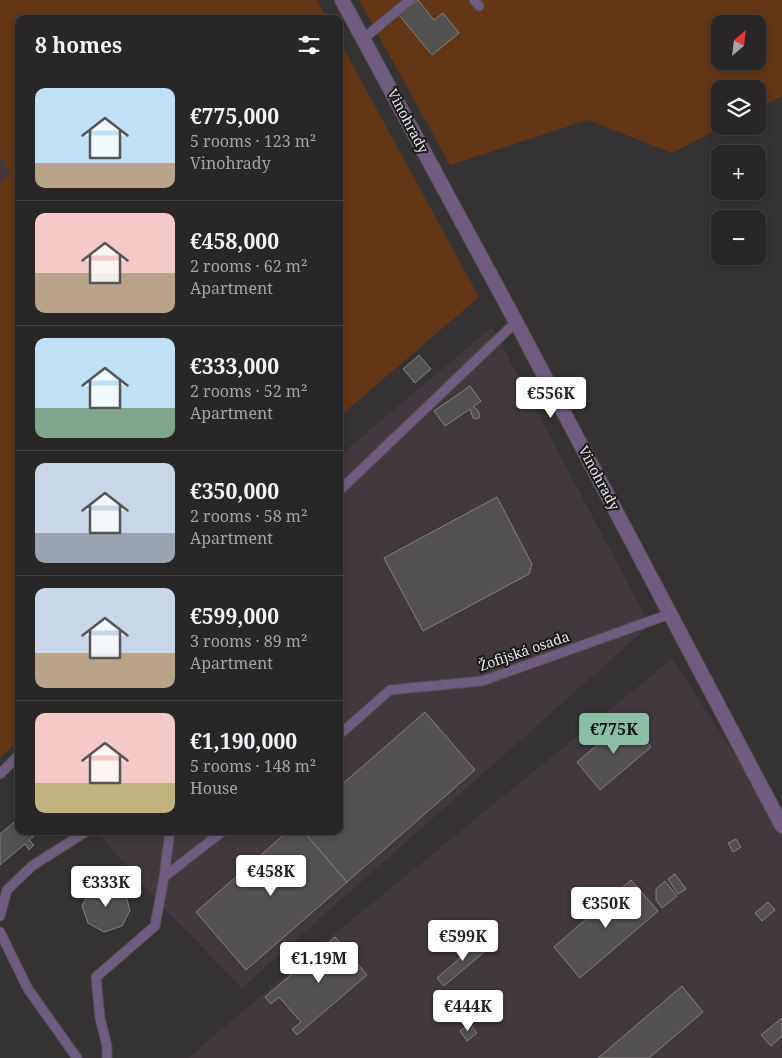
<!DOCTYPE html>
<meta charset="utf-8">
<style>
body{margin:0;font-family:"Noto Serif",serif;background:#302e2e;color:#f1f3f6;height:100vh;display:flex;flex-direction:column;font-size:19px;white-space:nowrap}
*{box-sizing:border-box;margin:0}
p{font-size:16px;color:#a5a5a7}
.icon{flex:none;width:28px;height:28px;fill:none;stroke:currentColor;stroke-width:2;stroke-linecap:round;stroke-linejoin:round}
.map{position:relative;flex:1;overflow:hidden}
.panel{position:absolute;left:15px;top:15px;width:328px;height:820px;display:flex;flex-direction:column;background:#282626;border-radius:10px;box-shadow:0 2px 8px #0003,0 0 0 1px #444343}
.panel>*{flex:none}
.needle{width:32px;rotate:28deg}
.tools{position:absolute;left:711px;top:15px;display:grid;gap:10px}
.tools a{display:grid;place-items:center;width:55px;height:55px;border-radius:10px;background:#282626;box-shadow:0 2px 8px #0003,0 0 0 1px #444343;font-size:25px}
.price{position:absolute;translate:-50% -42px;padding:0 11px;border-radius:5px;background:#fff;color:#222;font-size:16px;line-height:32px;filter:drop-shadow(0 1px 2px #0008)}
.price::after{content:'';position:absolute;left:50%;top:30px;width:15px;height:11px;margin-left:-8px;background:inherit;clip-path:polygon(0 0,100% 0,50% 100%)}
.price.active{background:#8abfa5;color:#111}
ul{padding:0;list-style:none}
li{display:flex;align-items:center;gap:15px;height:125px;padding:0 20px}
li+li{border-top:1px solid #444343}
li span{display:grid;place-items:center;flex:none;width:140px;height:100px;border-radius:10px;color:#555}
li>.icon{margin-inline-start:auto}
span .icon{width:60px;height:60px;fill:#fffc;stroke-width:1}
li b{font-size:21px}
h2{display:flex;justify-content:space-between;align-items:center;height:60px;padding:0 20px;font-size:21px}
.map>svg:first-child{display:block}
</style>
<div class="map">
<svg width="782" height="1058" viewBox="0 0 782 1058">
<rect width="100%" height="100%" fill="#353233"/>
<g fill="#41393e">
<path d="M0,156L10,173L0,183Z"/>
<path d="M492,327L650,625L242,988L158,902L96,831H339V456Z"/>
<path d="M672,659L782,826V1058H188L338,931Z"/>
</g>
<g fill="#633615" fill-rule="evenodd">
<path d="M0,0H317L327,19H19V739L0,758V183L10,173L0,156Z"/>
<path d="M359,0H782V96L758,109V89H720V126H724L672,153L588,120L450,165ZM720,24H758V61H720Z"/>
<path d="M339,40L479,297L339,417Z"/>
</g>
<g fill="#545151" stroke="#848181">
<path d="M418,0L434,20L443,13L459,33L432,55L399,15Z"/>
<path d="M419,355L431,369L415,383L403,369Z"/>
<path d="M470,386L481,401L473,407L478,410L480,417L477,419L473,418L470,409L445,426L434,411Z"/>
<path d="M497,497L532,564L529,574L423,631L384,558Z"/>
<path d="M425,712L475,770L347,882L303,831H339V787Z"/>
<path d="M628,719L651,747L600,790L577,762Z"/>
<path d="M19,818V831H40L29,840L34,845L29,850L25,844L0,865V834Z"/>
<path d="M288,831H303L347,882L246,970L196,912Z"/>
<path d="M736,839L741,847L733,852L728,843Z"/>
<path d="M675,874L686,889L678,894L668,879Z"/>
<path d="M631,880L658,911L580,978L554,947Z"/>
<path d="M665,881L677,896L662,908L656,900V889Z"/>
<path d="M108,884L125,893L130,910L122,926L104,932L88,923L82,906L91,889Z"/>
<path d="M768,902L775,910L762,921L755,913Z"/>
<path d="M335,937L367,975L297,1035L292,1029L301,1022L279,997L271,1004L265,997Z"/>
<path d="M482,939L490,947L444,986L437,978Z"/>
<path d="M682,986L703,1012L649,1058H598Z"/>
<path d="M782,1018V1036L771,1046L761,1035Z"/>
<path d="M470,1024L477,1033L467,1041L460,1031Z"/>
</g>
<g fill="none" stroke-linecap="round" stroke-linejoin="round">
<defs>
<g id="service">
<path d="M474,0L479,6"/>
<path d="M363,39L410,0"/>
<path d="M339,491L516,322"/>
<path d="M339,735L390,690L482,681L670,614"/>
<path d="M0,774L19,755"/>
<path d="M164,877L223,831"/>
<path d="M0,916L7,890L32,866L87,831"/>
<path d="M0,932L28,989L77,1058"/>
<path d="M107,1058V1046L100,1018L96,977L155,926L164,877L170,831"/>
</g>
<path id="minor" d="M342,0L516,322L782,826"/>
</defs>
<use href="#service" stroke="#524f50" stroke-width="11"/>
<use href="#minor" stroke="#524f50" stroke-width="16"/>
<use href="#service" stroke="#715c81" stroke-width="9"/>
<use href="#minor" stroke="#715c81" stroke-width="14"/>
</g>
<g text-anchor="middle" stroke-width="4" stroke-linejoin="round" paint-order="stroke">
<g font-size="14" fill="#ebe9ea" stroke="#1b1a1b">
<text transform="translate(408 121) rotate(62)" y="5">Vinohrady</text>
<text transform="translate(599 478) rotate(62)" y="5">Vinohrady</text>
<text transform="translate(524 651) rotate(-19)" y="5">Žofijská osada</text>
</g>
</g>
</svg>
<div class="tools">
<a><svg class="needle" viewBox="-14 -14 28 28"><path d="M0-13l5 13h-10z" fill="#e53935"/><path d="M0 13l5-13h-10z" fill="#a5a5a7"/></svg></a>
<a><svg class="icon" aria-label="layers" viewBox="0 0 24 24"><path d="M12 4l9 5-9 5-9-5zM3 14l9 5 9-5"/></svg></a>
<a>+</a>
<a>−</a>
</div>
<b class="price" style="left:551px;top:419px">€556K</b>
<b class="price active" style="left:614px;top:755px">€775K</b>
<b class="price" style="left:271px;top:897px">€458K</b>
<b class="price" style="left:106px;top:908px">€333K</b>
<b class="price" style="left:606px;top:929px">€350K</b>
<b class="price" style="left:463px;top:962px">€599K</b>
<b class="price" style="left:319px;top:984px">€1.19M</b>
<b class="price" style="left:468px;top:1032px">€444K</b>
<section class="panel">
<h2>8 homes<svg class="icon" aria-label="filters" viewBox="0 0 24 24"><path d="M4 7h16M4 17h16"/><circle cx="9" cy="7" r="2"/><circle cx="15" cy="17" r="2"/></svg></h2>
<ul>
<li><span style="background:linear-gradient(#bfe0f5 75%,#b9a48a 0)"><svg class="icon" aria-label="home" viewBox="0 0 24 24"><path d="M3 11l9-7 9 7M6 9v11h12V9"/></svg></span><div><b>€775,000</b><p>5 rooms · 123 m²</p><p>Vinohrady</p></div></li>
<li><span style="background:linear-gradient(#f6c9c9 60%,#b9a48a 0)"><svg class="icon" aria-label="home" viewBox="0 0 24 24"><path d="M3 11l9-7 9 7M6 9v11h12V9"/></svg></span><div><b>€458,000</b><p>2 rooms · 62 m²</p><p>Apartment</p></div></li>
<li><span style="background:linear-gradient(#bfe0f5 70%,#7fa58c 0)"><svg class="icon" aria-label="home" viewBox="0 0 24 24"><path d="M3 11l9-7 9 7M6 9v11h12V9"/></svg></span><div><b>€333,000</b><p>2 rooms · 52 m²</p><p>Apartment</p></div></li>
<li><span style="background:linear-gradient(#c9d6e8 70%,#9aa5b1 0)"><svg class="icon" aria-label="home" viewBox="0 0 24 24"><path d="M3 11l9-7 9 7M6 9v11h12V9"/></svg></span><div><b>€350,000</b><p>2 rooms · 58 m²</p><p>Apartment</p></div></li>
<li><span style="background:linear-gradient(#c9d6e8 65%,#b9a48a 0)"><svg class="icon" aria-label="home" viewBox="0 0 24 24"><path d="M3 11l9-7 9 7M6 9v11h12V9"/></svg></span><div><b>€599,000</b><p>3 rooms · 89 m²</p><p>Apartment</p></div></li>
<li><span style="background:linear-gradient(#f6c9c9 70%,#c2b280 0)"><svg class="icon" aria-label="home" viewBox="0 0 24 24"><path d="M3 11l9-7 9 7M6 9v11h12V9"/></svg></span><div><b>€1,190,000</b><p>5 rooms · 148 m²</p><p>House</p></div></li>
</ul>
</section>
</div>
